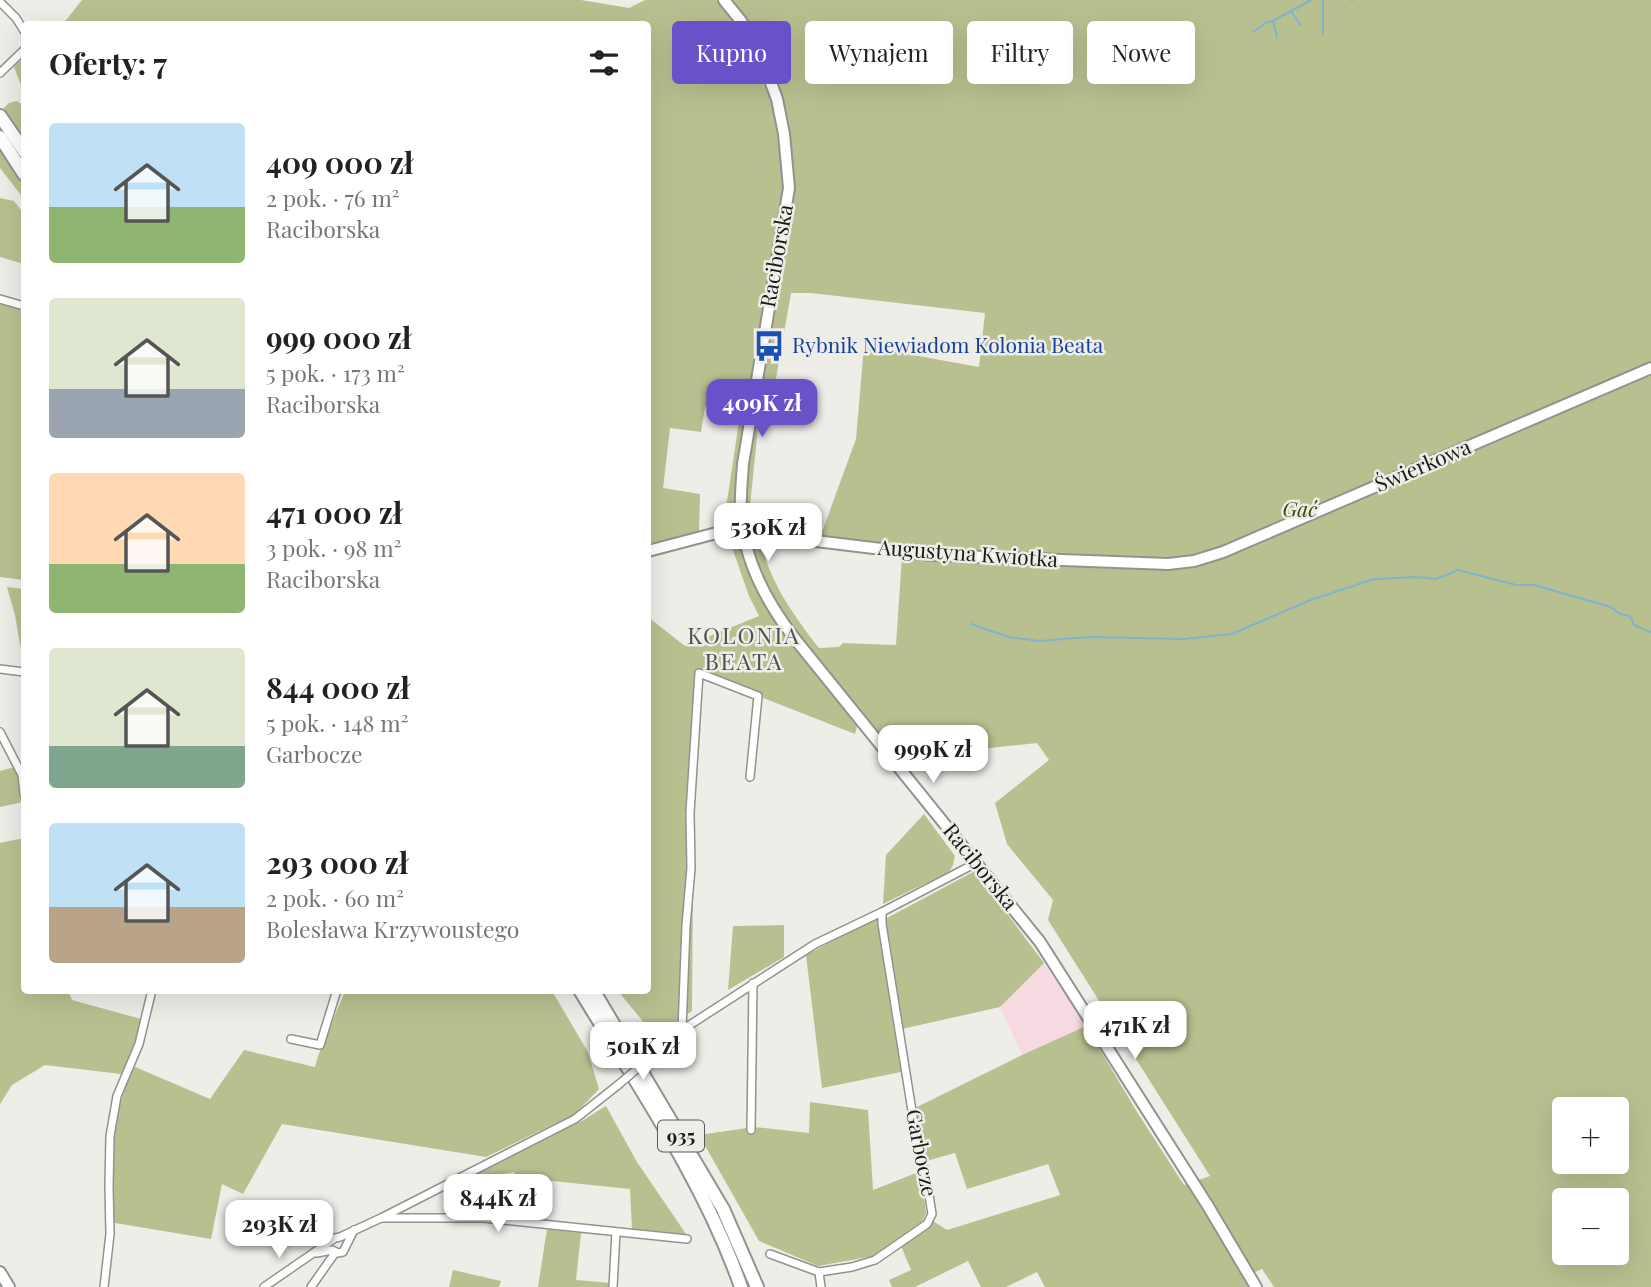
<!DOCTYPE html>
<html lang="pl">
<meta charset="utf-8">
<style>
body{margin:0;font-family:"Playfair Display",serif;background:#f2f2f2;color:#222;height:100vh;display:flex;flex-direction:column;font-size:26px;white-space:nowrap}
*{box-sizing:border-box;margin:0}
p{font-size:23px;color:#767676}
.icon{flex:none;width:38px;height:38px;fill:none;stroke:currentColor;stroke-width:2;stroke-linecap:round;stroke-linejoin:round}
.map{position:relative;flex:1;overflow:hidden}
.side{position:absolute;left:21px;top:21px;width:630px;height:973px;display:flex;flex-direction:column;background:#fff;border-radius:7px;box-shadow:0 7px 28px #0002}
.side>*{flex:none}
.banner{position:absolute;left:672px;top:21px;width:665px;height:63px;display:flex;gap:14px}
.buttons{position:absolute;left:1552px;top:1097px;display:grid;gap:14px}
.buttons a{display:grid;place-items:center;width:77px;height:77px;border-radius:7px;background:#fff;box-shadow:0 7px 28px #0002;font-size:35px}
.price{position:absolute;translate:-50% -60px;padding:0 16px;border-radius:14px;background:#fff;color:#222;font-size:23px;line-height:46px;filter:drop-shadow(0 2px 4px #0008)}
.price::after{content:'';position:absolute;left:50%;top:42px;width:21px;height:16px;margin-left:-10px;background:inherit;clip-path:polygon(0 0,100% 0,50% 100%)}
.price.selected{background:#6951ca;color:#fff}
ul{padding:0;list-style:none}
li{display:flex;align-items:center;gap:21px;height:175px;padding:0 28px}
li span{display:grid;place-items:center;flex:none;width:196px;height:140px;border-radius:7px;color:#555}
li>.icon{margin-inline-start:auto}
span .icon{width:84px;height:84px;fill:#fffc;stroke-width:1}
li b{font-size:30px}
h2{display:flex;justify-content:space-between;align-items:center;height:84px;padding:0 28px;font-size:30px}
.chip{padding:0 24px;border-radius:7px;background:#fff;box-shadow:0 7px 28px #0002;font-size:24px;line-height:63px}
.chip.selected{background:#6951ca;color:#fff}
.map>svg:first-child{display:block}
</style>
<div class="map">
<svg width="1651" height="1287" viewBox="0 0 1651 1287">
<rect width="100%" height="100%" fill="#eeede8"/>
<path fill="#f5dbe1" d="M1044,963L1086,1026L1022,1055L1000,1007Z"/>
<g fill="#b9c090" fill-rule="evenodd">
<path d="M82,0H581L629,8L645,0H1651V1287H1274L1262,1269L1244,1277L1249,1287H1045L1037,1272L1006,1287H981L968,1261L915,1287H892L889,1280L911,1270L901,1246L933,1221L947,1230L1060,1195L1048,1164L967,1189L955,1153L926,1161L915,1108L1022,1055L1086,1026L1137,1112L1184,1185L1210,1176L1048,920L1053,900L1007,844L995,803L1049,760L1037,743L961,751L905,750L891,746L861,711L855,734L758,696L698,670L686,822L687,868L693,878L692,1011L655,1036L618,991L648,990V617L685,646L759,616L749,596L728,536L648,557V24H63ZM791,293H811L985,313L979,367L864,346L856,439L822,532L748,525L762,389L774,390ZM705,407L740,415L723,528L699,532L700,494L663,488L670,428L701,432ZM760,540L902,556L896,645L843,643L839,647L819,648C792,613 771,584 760,540ZM1564,1110H1617V1162H1564ZM1564,1200H1617V1253H1564Z"/>
<path d="M24,57V93L14,67Z"/>
<path d="M17,101L24,106V139L3,109L9,103Z"/>
<path d="M0,150L24,184V199L0,168Z"/>
<path d="M0,198L14,201L24,214V264L0,257Z"/>
<path d="M0,301L24,307V580L0,577Z"/>
<path d="M7,587L24,589V668L15,615Z"/>
<path d="M15,767L19,774L23,802L0,807V771Z"/>
<path d="M924,814L955,856L953,865L949,872L883,904L886,855Z"/>
<path d="M24,838V990L68,991L72,1000L141,1019L133,1048L121,1074L45,1065L12,1085L0,1104V843Z"/>
<path d="M975,871L1044,963L1000,1007L902,1029L887,932V918Z"/>
<path d="M878,917L901,1072L822,1088L806,955Z"/>
<path d="M784,925V957L728,990L733,926Z"/>
<path d="M345,991H552L588,1052L599,1089L575,1114L486,1157L282,1124L243,1194L222,1184L211,1239L115,1223L113,1218C112,1190 110,1162 113,1135C117,1111 125,1088 133,1066L210,1099L244,1050L315,1067L318,1056Z"/>
<path d="M810,1102L868,1110L873,1190L921,1171L926,1213L922,1222L874,1256L818,1266L759,1241L699,1135L754,1127L809,1133Z"/>
<path d="M606,1106L637,1162L686,1234L632,1229L630,1189L513,1177L515,1172L465,1180L580,1122Z"/>
<path d="M547,1229L581,1233L576,1280L611,1283V1287H538Z"/>
<path d="M453,1270L501,1281L499,1287H449Z"/>
</g>
<g fill="none" stroke-linecap="round" stroke-linejoin="round">
<g stroke="#82b2cf" stroke-width="2">
<path d="M1323,0V34"/>
<path d="M1352,1V0"/>
<path d="M1291,12L1301,25"/>
<path d="M1273,21L1277,37"/>
<path d="M1253,32L1267,22L1273,21L1311,0"/>
<path d="M971,624L1009,637L1040,641L1088,637L1185,639L1232,634L1308,601L1374,579L1417,577L1436,579L1458,570L1516,585H1534L1611,607L1620,614L1630,616L1634,625L1651,632"/>
</g>
<defs>
<g id="street">
<path d="M0,2L16,18L24,31"/>
<path d="M0,73L24,50"/>
<path d="M0,299L24,306"/>
<path d="M0,669L24,672"/>
<path d="M0,732L22,775L24,794"/>
<path d="M682,1030L686,926L691,868L690,813L699,673L758,696L750,777"/>
<path d="M291,1039L320,1045L337,990"/>
<path d="M651,1057L682,1030L815,944L882,912L976,863"/>
<path d="M751,1130L753,983"/>
<path d="M382,1218H484L687,1239"/>
<path d="M317,1253L332,1250L338,1253L343,1252L354,1230"/>
<path d="M770,1254L819,1272L852,1267L875,1260L927,1224L932,1214L926,1176L917,1142L882,924V912"/>
<path d="M819,1272L821,1287"/>
<path d="M104,1287L110,1234L109,1186L110,1136L117,1096L139,1044L152,990"/>
<path d="M264,1287L335,1238L340,1237L381,1218L575,1119L618,1085"/>
<path d="M311,1287L335,1253"/>
<path d="M613,1287L616,1232"/>
</g>
<g id="secondary">
<path d="M724,0L741,21L754,44L764,64L777,99L784,134L789,188L743,464C742,480 740,497 741,514C744,561 767,603 795,639L1040,942L1208,1206L1256,1287"/>
<path d="M648,551L728,530L737,529L750,533L931,555L1168,564L1194,561L1223,552L1651,368"/>
<path d="M0,1272L9,1287"/>
</g>
<g id="primary">
<path d="M0,116L24,151"/>
<path d="M0,137L24,174"/>
<path d="M580,990C638,1086 704,1181 741,1287"/>
<path d="M593,990L723,1209L757,1287"/>
</g>
</defs>
<use href="#street" stroke="#94928e" stroke-width="10"/>
<use href="#secondary" stroke="#94928e" stroke-width="14"/>
<use href="#primary" stroke="#94928e" stroke-width="16"/>
<use href="#street" stroke="#fff" stroke-width="7"/>
<use href="#secondary" stroke="#fff" stroke-width="10"/>
<use href="#primary" stroke="#fff" stroke-width="12"/>
<defs>
<path id="street-bridge" d="M618,1085L651,1057"/>
</defs>
<use href="#street-bridge" stroke="#94928e" stroke-width="10" stroke-linecap="butt"/>
<use href="#street-bridge" stroke="#fff" stroke-width="7"/>
</g>
<defs>
<symbol id="bus-bare" viewBox="-9 -9 18 18"><path d="M-5-6H5V4H4V6H2V4H-2V6H-4V4H-5ZM-3.5-4V0h7V-4ZM-3.5 1.2v1.5H-2V1.2ZM2 1.2v1.5H3.5V1.2Z" fill="#1a4fb4" stroke="#eeede8" stroke-width="2.5" paint-order="stroke"/></symbol>
</defs>
<g fill-rule="evenodd">
<use href="#bus-bare" x="747" y="324" width="44" height="44"/>
</g>
<g text-anchor="middle" stroke-width="5" stroke-linejoin="round" paint-order="stroke">
<rect fill="#eeede8" stroke="#5a5956" stroke-width="2" x="658" y="1120.5" width="46" height="31" rx="5"/>
<g font-size="19" font-weight="bold" fill="#1a1a18">
<text x="681" y="1143">935</text>
</g>
<g font-size="21" fill="#1a1a18" stroke="#eeede8">
<text transform="translate(777 256) rotate(-80)" y="7">Raciborska</text>
<text transform="translate(1423 466) rotate(-23)" y="7">Świerkowa</text>
<text transform="translate(968 554) rotate(4)" y="7">Augustyna Kwiotka</text>
<text transform="translate(980 867) rotate(51)" y="7">Raciborska</text>
<text transform="translate(921 1153) rotate(79)" y="7">Garbocze</text>
</g>
<g font-size="21" fill="#164399" stroke="#eeede8" text-anchor="start">
<text x="792" y="353">Rybnik Niewiadom Kolonia Beata</text>
</g>
<g font-size="21" font-style="italic" fill="#3f4409" stroke="#eeede8">
<text x="1300" y="517">Gać</text>
</g>
<g font-size="23" letter-spacing="2" fill="#51504c" stroke="#eeede8">
<text x="744" y="644">KOLONIA<tspan x="744" dy="26">BEATA</tspan></text>
</g>
</g>
</svg>
<div class="buttons">
<a>+</a>
<a>−</a>
</div>
<b class="price selected" style="left:762px;top:439px">409K zł</b>
<b class="price" style="left:768px;top:563px">530K zł</b>
<b class="price" style="left:933px;top:785px">999K zł</b>
<b class="price" style="left:1135px;top:1061px">471K zł</b>
<b class="price" style="left:643px;top:1082px">501K zł</b>
<b class="price" style="left:498px;top:1234px">844K zł</b>
<b class="price" style="left:279px;top:1260px">293K zł</b>
<div class="banner">
<a class="chip selected">Kupno</a>
<a class="chip">Wynajem</a>
<a class="chip">Filtry</a>
<a class="chip">Nowe</a>
</div>
<section class="side">
<h2>Oferty: 7<svg class="icon" aria-label="filters" viewBox="0 0 24 24"><path d="M4 7h16M4 17h16"/><circle cx="9" cy="7" r="2"/><circle cx="15" cy="17" r="2"/></svg></h2>
<ul>
<li><span style="background:linear-gradient(#bfe0f5 60%,#8fb573 0)"><svg class="icon" aria-label="home" viewBox="0 0 24 24"><path d="M3 11l9-7 9 7M6 9v11h12V9"/></svg></span><div><b>409 000 zł</b><p>2 pok. · 76 m²</p><p>Raciborska</p></div></li>
<li><span style="background:linear-gradient(#dfe7d0 65%,#9aa5b1 0)"><svg class="icon" aria-label="home" viewBox="0 0 24 24"><path d="M3 11l9-7 9 7M6 9v11h12V9"/></svg></span><div><b>999 000 zł</b><p>5 pok. · 173 m²</p><p>Raciborska</p></div></li>
<li><span style="background:linear-gradient(#ffd9b3 65%,#8fb573 0)"><svg class="icon" aria-label="home" viewBox="0 0 24 24"><path d="M3 11l9-7 9 7M6 9v11h12V9"/></svg></span><div><b>471 000 zł</b><p>3 pok. · 98 m²</p><p>Raciborska</p></div></li>
<li><span style="background:linear-gradient(#dfe7d0 70%,#7fa58c 0)"><svg class="icon" aria-label="home" viewBox="0 0 24 24"><path d="M3 11l9-7 9 7M6 9v11h12V9"/></svg></span><div><b>844 000 zł</b><p>5 pok. · 148 m²</p><p>Garbocze</p></div></li>
<li><span style="background:linear-gradient(#bfe0f5 60%,#b9a48a 0)"><svg class="icon" aria-label="home" viewBox="0 0 24 24"><path d="M3 11l9-7 9 7M6 9v11h12V9"/></svg></span><div><b>293 000 zł</b><p>2 pok. · 60 m²</p><p>Bolesława Krzywoustego</p></div></li>
</ul>
</section>
</div>
